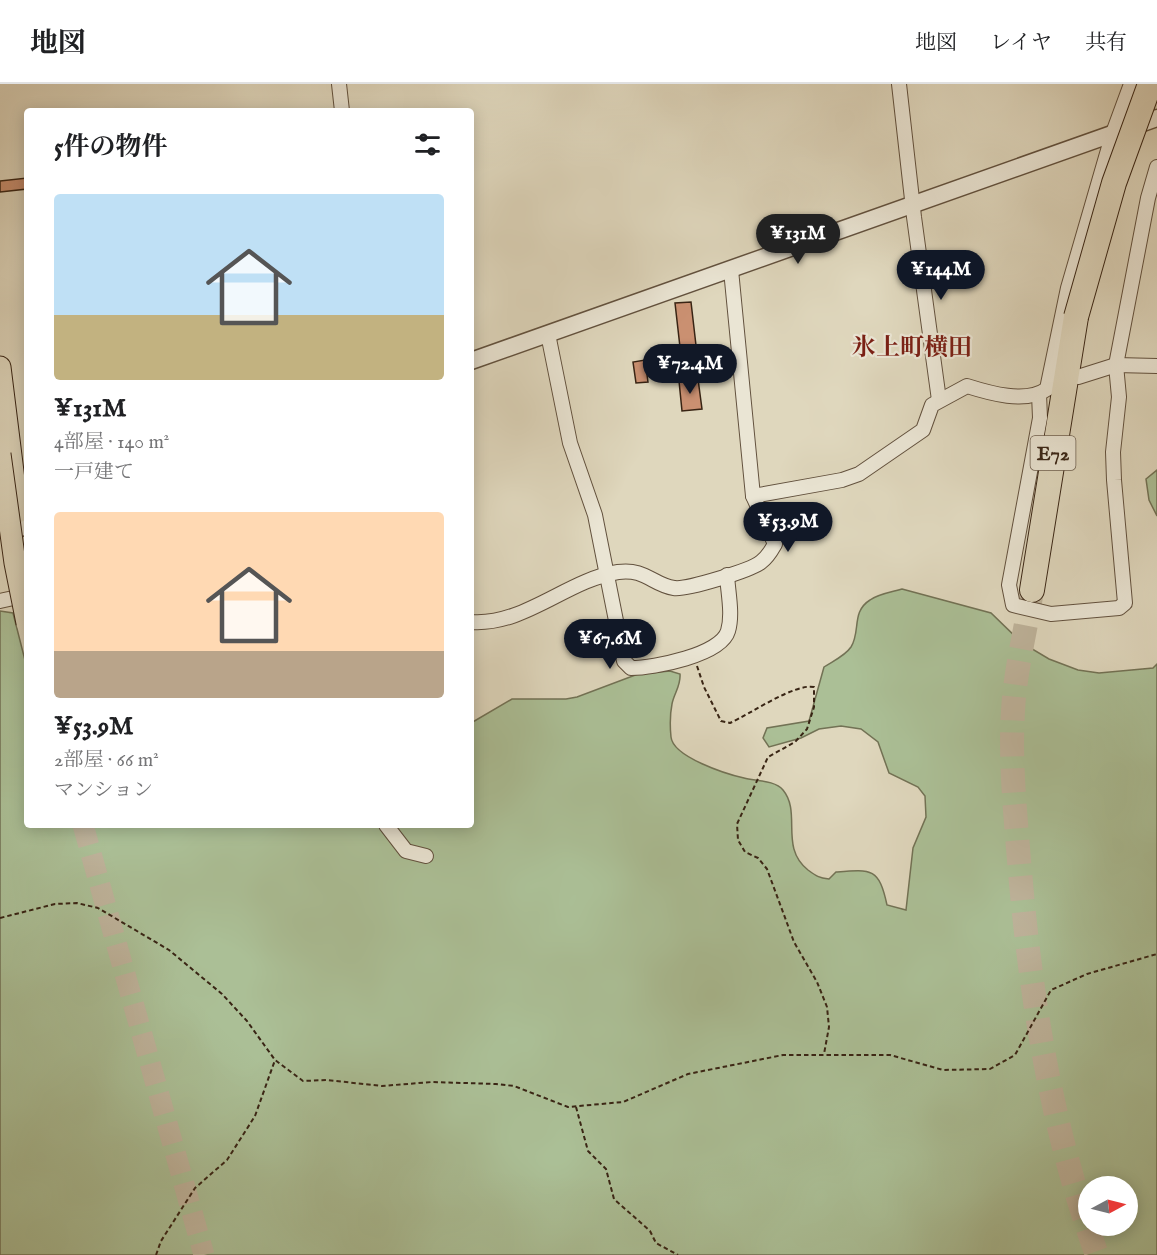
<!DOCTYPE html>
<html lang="ja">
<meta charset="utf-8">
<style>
body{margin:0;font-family:"IM FELL English","Noto Serif JP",serif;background:#f2f2f2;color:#202124;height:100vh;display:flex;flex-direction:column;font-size:22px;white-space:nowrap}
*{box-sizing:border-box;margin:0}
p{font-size:20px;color:#757577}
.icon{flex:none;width:33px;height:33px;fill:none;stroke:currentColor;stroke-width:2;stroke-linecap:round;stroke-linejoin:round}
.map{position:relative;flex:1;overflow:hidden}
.panel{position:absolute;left:24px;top:24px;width:450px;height:720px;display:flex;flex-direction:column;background:#fff;border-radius:6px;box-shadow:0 3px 15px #0003}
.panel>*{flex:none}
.needle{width:39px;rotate:83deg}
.fabs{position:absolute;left:1078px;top:1092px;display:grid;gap:12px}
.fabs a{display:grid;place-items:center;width:60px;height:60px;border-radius:50%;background:#fff;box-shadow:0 3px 15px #0003;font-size:30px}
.price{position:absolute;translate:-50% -51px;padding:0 14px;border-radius:21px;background:#111827;color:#fff;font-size:20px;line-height:39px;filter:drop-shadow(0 2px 3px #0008)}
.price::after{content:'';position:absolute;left:50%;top:36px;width:18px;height:14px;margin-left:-9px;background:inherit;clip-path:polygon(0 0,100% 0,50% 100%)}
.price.on{background:#222;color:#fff}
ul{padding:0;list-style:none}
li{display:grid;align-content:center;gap:12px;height:318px;padding:0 30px}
li span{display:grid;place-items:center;height:186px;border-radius:6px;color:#555}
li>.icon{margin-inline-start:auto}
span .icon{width:108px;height:108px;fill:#fffc;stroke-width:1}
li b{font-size:26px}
h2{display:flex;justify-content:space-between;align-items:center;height:72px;padding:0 30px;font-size:26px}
header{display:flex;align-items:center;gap:36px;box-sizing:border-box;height:84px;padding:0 30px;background:#fff;border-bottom:2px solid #e0e0e0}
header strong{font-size:28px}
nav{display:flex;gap:33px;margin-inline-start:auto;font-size:21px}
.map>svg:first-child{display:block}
</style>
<header>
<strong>地図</strong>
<nav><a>地図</a><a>レイヤ</a><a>共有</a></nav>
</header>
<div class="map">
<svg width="1157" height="1171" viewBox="0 0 1157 1171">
<rect width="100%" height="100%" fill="#dfd7bd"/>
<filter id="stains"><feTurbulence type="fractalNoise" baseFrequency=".00333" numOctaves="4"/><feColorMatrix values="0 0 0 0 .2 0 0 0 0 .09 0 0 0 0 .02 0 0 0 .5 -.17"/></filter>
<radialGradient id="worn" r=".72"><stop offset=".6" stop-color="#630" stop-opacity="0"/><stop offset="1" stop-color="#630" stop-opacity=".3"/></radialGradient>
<g fill="#abbf96" stroke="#727255" stroke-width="1.5" fill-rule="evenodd">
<path d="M1157,386V432L1149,416L1146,395Z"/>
<path d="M902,505L991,529L1022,559L1049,575L1078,586L1099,589L1153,584L1157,580V1171H0V527L13,529L27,584V741H471V639L512,615H566L577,613L638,590L670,587L680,590C681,602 674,609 672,620C670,630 670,643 671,653C673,673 726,690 744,694C755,697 775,696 783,706C802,729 779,763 808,786C816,792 819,794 829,795L836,788C872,785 879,784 887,821L906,826L913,764L926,733L925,712L918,703L889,689L878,658L861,645L841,642L819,645L801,654L769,663L763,654L767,644L809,637L824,583C833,577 845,572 851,563C861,547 851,528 870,516C878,510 892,508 902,505ZM1089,1102H1128V1142H1089Z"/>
</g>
<g fill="#ca9071" stroke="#382414" stroke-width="1.5">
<path d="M27,94V105L0,108V97Z"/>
<path d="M691,218L697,270L681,272L675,219Z"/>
<path d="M645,276L648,298L636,299L633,278Z"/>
<path d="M698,295L702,325L682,327L679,297Z"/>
</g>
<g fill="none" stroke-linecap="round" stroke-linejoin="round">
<path stroke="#beb39b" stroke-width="21" stroke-dasharray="21 10" stroke-linecap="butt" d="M83,741L204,1171"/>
<path stroke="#beb39b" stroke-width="24" stroke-dasharray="24 12" stroke-linecap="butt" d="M1032,506C1026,545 1015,587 1013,627C1010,676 1015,727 1019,776C1030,911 1051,1044 1097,1171"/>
<defs>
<g id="minor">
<path d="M339,0L342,27"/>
<path d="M899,0L914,133L939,316"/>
<path d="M548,250L570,359L595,431L624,577L631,584C654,584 721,571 728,547C733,530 728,509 727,491"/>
<path d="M1078,293L1116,281L1157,282"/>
<path d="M1039,310L1040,334L1009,501L1013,521L1051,530L1119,524L1125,519L1114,396L1113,368L1119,313L1116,281L1148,114L1157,83"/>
<path d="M753,412L842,396L859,390L923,346L932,321L967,302C989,309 1026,320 1047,305L1068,204L1113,49L1131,0"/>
<path d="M0,517L27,511"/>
<path d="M471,538C524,542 567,496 618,488C645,484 653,501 674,504C686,506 752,486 761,478C768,473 771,467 775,460L753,412L731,186"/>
<path d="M386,741L406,767L426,772"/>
</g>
<g id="tertiary">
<path d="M471,277L1157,34"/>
<path d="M20,444L27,442"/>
</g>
<path id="trunk" d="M0,283L18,428"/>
<path id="motorway" d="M1032,506L1076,233"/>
</defs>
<use href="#minor" stroke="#62513e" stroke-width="16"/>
<use href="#tertiary" stroke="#62513e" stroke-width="19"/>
<use href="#trunk" stroke="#382414" stroke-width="23"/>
<use href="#motorway" stroke="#382414" stroke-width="26"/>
<g stroke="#382414" stroke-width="2" stroke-dasharray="4.5 3" stroke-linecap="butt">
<path d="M697,582L704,603L721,637L730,639C750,630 795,599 814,603V623L807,645L795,658L768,673L737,740L738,756L745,768L758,774L767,785L794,858L817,898L827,923L829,943L824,970"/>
<path d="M0,834L55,820L77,819L98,824L169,866L222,910L247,937L275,976L303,997L327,996L382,1002L432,998L496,1000L514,1002L568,1023L623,1018L688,990L783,971H890L943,986L990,985L1015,971L1051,906L1087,890L1157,870"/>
<path d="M576,1023L588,1067L606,1085L614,1115L650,1147L656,1159L678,1171"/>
<path d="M156,1171L161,1157L195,1104L227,1076L255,1032L275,976"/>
</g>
<use href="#minor" stroke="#eae5d4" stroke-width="14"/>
<use href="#tertiary" stroke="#eae5d4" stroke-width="16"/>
<use href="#trunk" stroke="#dfd7bd" stroke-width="21"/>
<use href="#motorway" stroke="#dfd7bd" stroke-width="24"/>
<defs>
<path id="trunk-bridge" d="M0,370L15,479L27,539"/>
<path id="motorway-bridge" d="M1076,233L1114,99L1150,0"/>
</defs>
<use href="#trunk-bridge" stroke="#382414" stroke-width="23" stroke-linecap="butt"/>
<use href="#motorway-bridge" stroke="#382414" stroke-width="26" stroke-linecap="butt"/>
<use href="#trunk-bridge" stroke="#dfd7bd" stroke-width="21"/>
<use href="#motorway-bridge" stroke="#dfd7bd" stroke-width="24"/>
</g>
<g text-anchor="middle" stroke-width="4.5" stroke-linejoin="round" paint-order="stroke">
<rect fill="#eae5d4" stroke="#6d5e4e" stroke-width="1.5" x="1030.5" y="352" width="45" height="34" rx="4.5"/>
<g font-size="20" font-weight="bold" fill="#382414">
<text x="1053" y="376">E72</text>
</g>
<g font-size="24" font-weight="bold" fill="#7a1f14" stroke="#eae5d4">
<text x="912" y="271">氷上町横田</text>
</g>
</g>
<rect width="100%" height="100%" filter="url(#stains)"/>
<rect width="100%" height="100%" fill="url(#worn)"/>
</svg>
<div class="fabs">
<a><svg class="needle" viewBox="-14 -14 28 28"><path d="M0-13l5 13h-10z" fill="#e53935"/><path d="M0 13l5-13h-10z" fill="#757577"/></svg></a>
</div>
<b class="price on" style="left:798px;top:181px">¥131M</b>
<b class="price" style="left:941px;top:217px">¥144M</b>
<b class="price" style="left:690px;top:311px">¥72.4M</b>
<b class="price" style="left:788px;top:469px">¥53.9M</b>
<b class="price" style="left:610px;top:586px">¥67.6M</b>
<section class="panel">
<h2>5件の物件<svg class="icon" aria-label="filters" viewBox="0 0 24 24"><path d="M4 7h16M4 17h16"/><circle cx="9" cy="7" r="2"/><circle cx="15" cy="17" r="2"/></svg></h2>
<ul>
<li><span style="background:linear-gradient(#bfe0f5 65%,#c2b280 0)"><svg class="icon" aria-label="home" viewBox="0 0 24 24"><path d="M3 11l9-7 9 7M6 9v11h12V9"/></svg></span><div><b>¥131M</b><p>4部屋 · 140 m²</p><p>一戸建て</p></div></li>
<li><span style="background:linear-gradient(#ffd9b3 75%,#b9a48a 0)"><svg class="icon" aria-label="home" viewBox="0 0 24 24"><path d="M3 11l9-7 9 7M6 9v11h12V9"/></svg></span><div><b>¥53.9M</b><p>2部屋 · 66 m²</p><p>マンション</p></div></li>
</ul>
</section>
</div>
